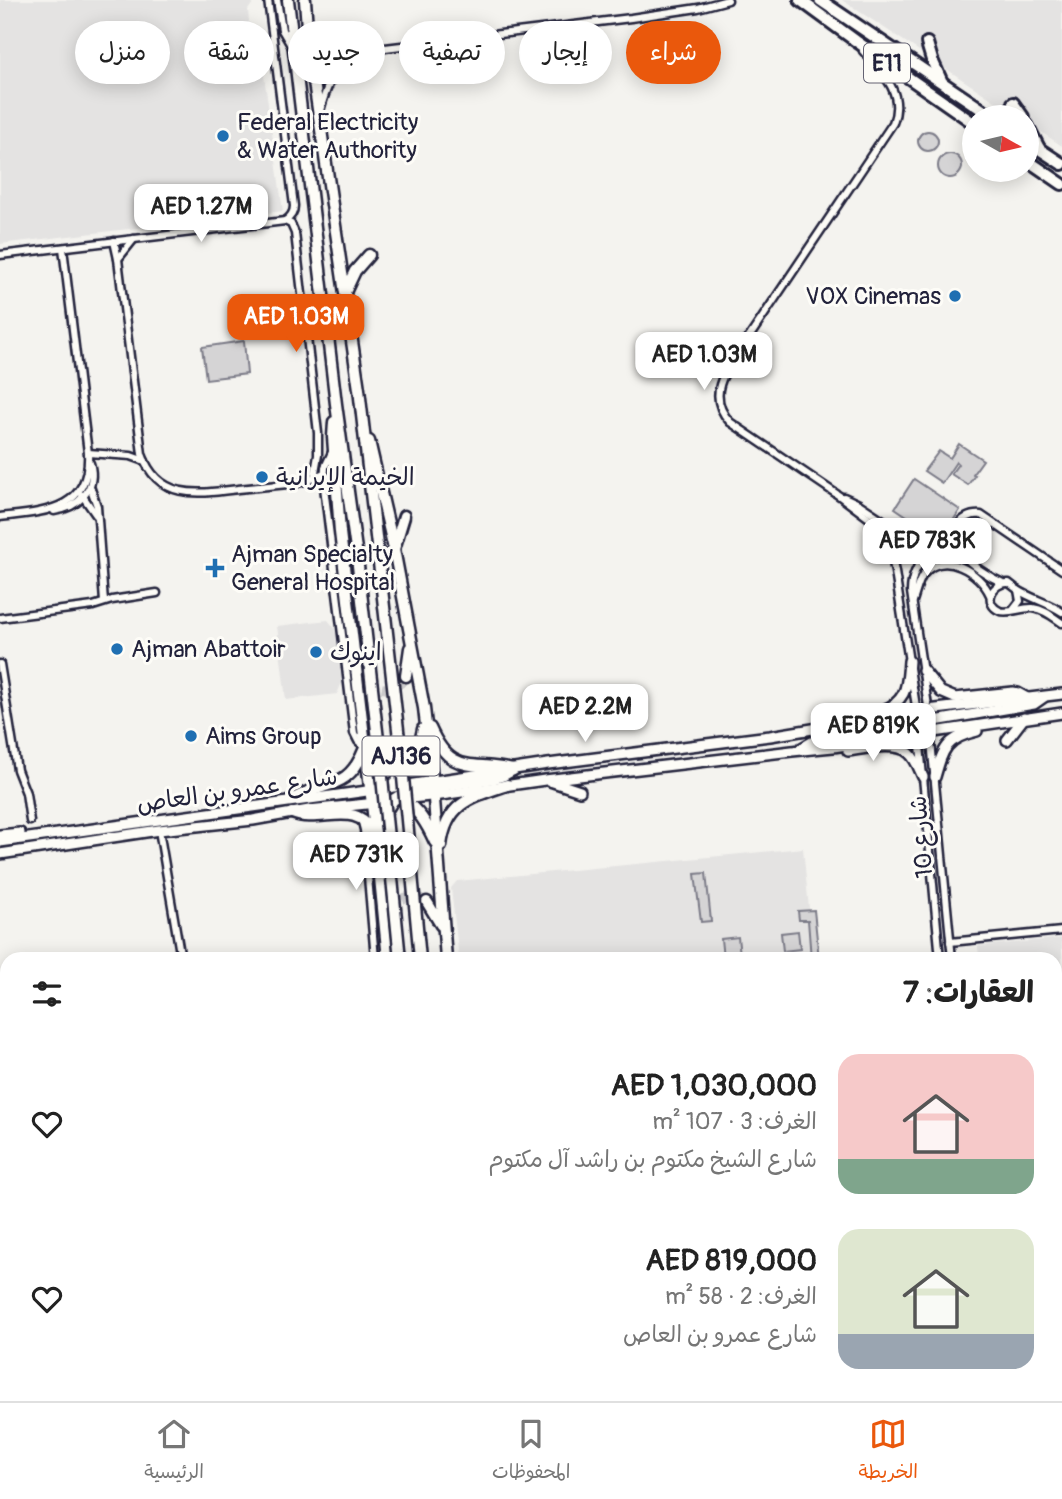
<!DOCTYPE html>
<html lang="ar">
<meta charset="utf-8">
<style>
body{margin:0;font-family:Pangolin,"Playpen Sans Arabic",sans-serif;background:#f2f2f2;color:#222;direction:rtl;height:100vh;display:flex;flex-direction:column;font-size:26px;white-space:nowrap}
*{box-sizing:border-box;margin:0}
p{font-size:23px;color:#767676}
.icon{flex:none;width:38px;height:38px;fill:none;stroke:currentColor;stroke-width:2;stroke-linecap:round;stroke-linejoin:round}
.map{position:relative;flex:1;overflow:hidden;direction:ltr}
.sheet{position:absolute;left:0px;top:952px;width:1062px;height:450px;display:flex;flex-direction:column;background:#fff;border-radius:21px 21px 0 0;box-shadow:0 4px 18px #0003;direction:rtl}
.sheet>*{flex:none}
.top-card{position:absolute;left:21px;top:21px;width:700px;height:63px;direction:rtl;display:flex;gap:14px}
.needle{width:46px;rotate:98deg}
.tools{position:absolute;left:962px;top:105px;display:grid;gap:14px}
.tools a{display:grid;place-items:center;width:77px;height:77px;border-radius:50%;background:#fff;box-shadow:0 4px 18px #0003;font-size:35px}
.price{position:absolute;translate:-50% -60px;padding:0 16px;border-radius:14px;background:#fff;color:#222;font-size:23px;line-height:46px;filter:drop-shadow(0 2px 4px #0008)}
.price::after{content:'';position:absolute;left:50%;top:42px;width:21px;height:16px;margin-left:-10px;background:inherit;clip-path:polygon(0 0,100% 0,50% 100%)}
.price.selected{background:#ea580c;color:#fff}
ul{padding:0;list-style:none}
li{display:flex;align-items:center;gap:21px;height:175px;padding:0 28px}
li span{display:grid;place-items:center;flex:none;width:196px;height:140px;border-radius:21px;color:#555}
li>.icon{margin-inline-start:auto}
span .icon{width:84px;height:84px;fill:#fffc;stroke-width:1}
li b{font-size:30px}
h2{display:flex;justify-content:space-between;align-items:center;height:84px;padding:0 28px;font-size:30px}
.tag{padding:0 24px;border-radius:32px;background:#fff;box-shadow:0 4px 18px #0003;font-size:24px;line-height:63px}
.tag.selected{background:#ea580c;color:#fff}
.menu{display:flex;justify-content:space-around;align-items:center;height:98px;border-top:2px solid #e0e0e0;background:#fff;font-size:19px;color:#767676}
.menu a{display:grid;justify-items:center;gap:4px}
.menu .selected{color:#ea580c}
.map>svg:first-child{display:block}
</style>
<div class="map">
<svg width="1062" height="1401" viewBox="0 0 1062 1401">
<rect width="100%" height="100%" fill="#f4f3ef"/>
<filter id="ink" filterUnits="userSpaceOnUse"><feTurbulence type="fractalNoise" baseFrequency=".0143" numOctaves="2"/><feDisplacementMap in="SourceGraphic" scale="14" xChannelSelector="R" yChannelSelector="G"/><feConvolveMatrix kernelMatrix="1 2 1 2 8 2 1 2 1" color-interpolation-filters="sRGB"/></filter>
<g filter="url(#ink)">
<g fill="#e4e3e2">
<path d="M0,0H253V3L248,10L250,33H258L283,211L0,244Z"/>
<path d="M842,0H1062V146L1019,117Z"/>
<path d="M328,620L337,631L343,680L337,694L286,700L277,626Z"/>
<path d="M803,848L814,959H459L451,888L457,881Z"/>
<path d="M1062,938V1155H1055V959H979L978,946Z"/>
<path d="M624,1395H851L852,1401H624Z"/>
<path d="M879,1395H971L915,1401H880Z"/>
</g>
<g fill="#d5d4d5" stroke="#7c7b88" stroke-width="2">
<circle cx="928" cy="141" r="10"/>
<circle cx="950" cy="166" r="12"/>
<path d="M244,341L247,374L206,379L202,347Z"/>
<path d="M959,444L983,460L973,474L975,475L968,485L951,474L958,464L956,462L942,483L924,471L939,451L950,458Z"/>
<path d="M914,479L960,510L941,539L895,508Z"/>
<path d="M706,873L711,921L701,922L695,874Z"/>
<path d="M814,910L819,959H811L808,920H799L798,911Z"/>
<path d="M798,931L800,949L783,951L781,933Z"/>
<path d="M738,937L740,955L723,958L721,939Z"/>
</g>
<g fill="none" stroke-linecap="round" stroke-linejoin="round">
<g stroke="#cac9cb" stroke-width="10" stroke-dasharray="10 5" stroke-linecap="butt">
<path d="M369,680C381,693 397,691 406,676"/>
<path d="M391,909C400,896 413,893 427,902"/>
</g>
<defs>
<g id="street">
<path d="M277,0L282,30L292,47"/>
<path d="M863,51C882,73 905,92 893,123L725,373C715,391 716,407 730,422L841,497L873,521L885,539L890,549L895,572L917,713L940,959"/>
<path d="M320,111C331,69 342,56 385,48L631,18L698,8L728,0"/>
<path d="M285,221L291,224L295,233L318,433V455L314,478"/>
<path d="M114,241L118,259L142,454C158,501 199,494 238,489C258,487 278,485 298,483L308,480L324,473"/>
<path d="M0,255L285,221C291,217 294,213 294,206L268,0"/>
<path d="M118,259L134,239"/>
<path d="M333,450L325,467L324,487L354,733L358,741L365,747"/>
<path d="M88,453L131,456L145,461"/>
<path d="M90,486L97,506L104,602"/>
<path d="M82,495L96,515"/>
<path d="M844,497L859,504L928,550C919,564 911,574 911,592L929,713"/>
<path d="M54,511C78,508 98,489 90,463"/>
<path d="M0,517C43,512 91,511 88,453L63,248"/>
<path d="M1003,583C989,577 971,565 961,553C947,536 958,513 981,515L1062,570"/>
<path d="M1018,590C1032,599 1047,602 1062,612"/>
<path d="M913,601C916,593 918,582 923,575C943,549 980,572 990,595"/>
<path d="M1013,610L1020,601L1018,590L1009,583C991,582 983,604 1000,611C1010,614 1022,607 1033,608C1044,609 1053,617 1062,623"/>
<path d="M0,618L93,606L112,600L157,593"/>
<path d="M0,664L17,770L26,793L30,821"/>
<path d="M930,731L952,959"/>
<path d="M362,822L364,830L375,959"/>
<path d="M159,830L181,959"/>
<path d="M950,942L1062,931"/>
<path d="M0,1039L7,1034"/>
<path d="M192,1395L194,1401"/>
<path d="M324,1395V1401"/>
<path d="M417,1395L418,1401"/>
<path d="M485,1395L486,1401"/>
<path d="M611,1395V1401"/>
<path d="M859,1395L860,1401"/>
<path d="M980,1395V1401"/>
</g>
<g id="secondary">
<path d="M923,670L941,692L955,698L1013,692L1018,693L1027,698"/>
<path d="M847,718C866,714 893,713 903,694C908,685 908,672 909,661"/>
<path d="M923,727L929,722L1034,704L1044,697"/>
<path d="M1007,740L1024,718"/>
<path d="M800,749L812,742L918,723L925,719L928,710"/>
<path d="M848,751C864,749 896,741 909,753C916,759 919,769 923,777"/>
<path d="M935,777C943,749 946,738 977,731"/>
<path d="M550,781L580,791"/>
<path d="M400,799L441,795L545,780L792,751L833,747L1062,713"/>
<path d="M0,835L20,833"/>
<path d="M0,842L360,792L548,764L770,736L928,710L1062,694"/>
<path d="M0,854L159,830L253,820L309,810L376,803"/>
<path d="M0,1100L7,1151"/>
<path d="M0,1192L7,1236"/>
<path d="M32,1395L33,1401"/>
<path d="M43,1395L44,1401"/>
</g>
<g id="primary">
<path d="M288,0L336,404L357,557"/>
<path d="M305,0L308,41L359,389L378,554"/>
<path d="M346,290L355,271L369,255"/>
<path d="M334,422L333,437L340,532L377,847L388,959"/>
<path d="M369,441L394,549L424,708L433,786L446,959"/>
<path d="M394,549L404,516"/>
<path d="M406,676L410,648"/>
<path d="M430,728C452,777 471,760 513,770"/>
<path d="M402,799C418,809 427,824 435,842"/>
<path d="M290,801C323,779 347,794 365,748"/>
<path d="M371,804C401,775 415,773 423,729"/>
<path d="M292,813C320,825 358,798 373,834"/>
<path d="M383,816L393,800L407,791L495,778L504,775L513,770"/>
<path d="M441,846C446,803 471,797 507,785"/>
<path d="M427,902L441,925"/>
<path d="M438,1395L439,1401"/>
<path d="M463,1395L464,1401"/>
<path d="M423,1401L424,1395"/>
</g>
<g id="highway">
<path d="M800,0L856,41L975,124"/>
<path d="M820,0L993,117"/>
<path d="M927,43L932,60L941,80"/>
<path d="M1013,103L1023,117"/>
<path d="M1027,125L1039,148"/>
<path d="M1027,141L1062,164"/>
<path d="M1027,160L1062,184"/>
</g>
</defs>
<use href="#street" stroke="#22223b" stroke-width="11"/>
<use href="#secondary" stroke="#22223b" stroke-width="14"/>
<use href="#primary" stroke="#22223b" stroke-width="15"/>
<use href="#highway" stroke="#22223b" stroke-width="16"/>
<use href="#street" stroke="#fdfcf7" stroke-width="6"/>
<use href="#secondary" stroke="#fdfcf7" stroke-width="9"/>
<use href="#primary" stroke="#fdfcf7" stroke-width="10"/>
<use href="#highway" stroke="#fdfcf7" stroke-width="10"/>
<defs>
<g id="primary-bridge">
<path d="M378,554L401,756L420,959"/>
<path d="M357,557L380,757L400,959"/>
</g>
</defs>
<use href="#primary-bridge" stroke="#22223b" stroke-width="15" stroke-linecap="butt"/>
<use href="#primary-bridge" stroke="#fdfcf7" stroke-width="10"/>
</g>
</g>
<g fill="#1f6fb2" stroke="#fdfcf7" stroke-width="2.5">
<circle cx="223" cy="136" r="7"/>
<circle cx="955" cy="296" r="7"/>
<circle cx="262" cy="477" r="7"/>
<path d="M211.5 557.5h7v7h7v7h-7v7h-7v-7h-7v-7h7z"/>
<circle cx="117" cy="649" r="7"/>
<circle cx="316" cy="652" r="7"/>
<circle cx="191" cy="736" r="7"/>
</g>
<g text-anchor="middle" stroke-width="6" stroke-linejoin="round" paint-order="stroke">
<g fill="#fdfcf7" stroke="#646373" stroke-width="2">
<rect x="864" y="43.5" width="46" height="39" rx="5"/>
<rect x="362.5" y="736.5" width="77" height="39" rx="5"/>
</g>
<g font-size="23" font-weight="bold" fill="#22223b">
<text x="887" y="71">E11</text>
<text x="401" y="764">AJ136</text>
</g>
<g font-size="24" fill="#22223b" stroke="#fdfcf7" text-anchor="start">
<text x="237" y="130">Federal Electricity<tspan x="237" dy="28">&amp; Water Authority</tspan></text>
<text x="941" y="304" text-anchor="end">VOX Cinemas</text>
<text x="276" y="485">الخيمة الإيرانية</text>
<text x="231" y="562">Ajman Specialty<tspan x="231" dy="28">General Hospital</tspan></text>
<text x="131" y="657">Ajman Abattoir</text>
<text x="330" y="660">اينوك</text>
<text x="205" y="744">Aims Group</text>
</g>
<g font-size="24" fill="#22223b" stroke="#fdfcf7">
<text transform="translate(237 790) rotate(-8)" y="8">شارع عمرو بن العاص</text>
<text transform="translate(921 837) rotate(-95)" y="8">شارع 10</text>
</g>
</g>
</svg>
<div class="tools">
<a><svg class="needle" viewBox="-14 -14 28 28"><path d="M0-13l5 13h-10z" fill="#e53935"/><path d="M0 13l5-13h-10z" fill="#767676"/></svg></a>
</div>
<b class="price" style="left:201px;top:244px">AED 1.27M</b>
<b class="price selected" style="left:296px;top:354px">AED 1.03M</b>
<b class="price" style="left:704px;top:392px">AED 1.03M</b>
<b class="price" style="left:927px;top:578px">AED 783K</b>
<b class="price" style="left:585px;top:744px">AED 2.2M</b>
<b class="price" style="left:873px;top:763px">AED 819K</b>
<b class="price" style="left:356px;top:892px">AED 731K</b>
<div class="top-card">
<a class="tag selected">شراء</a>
<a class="tag">إيجار</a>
<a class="tag">تصفية</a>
<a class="tag">جديد</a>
<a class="tag">شقة</a>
<a class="tag">منزل</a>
</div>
<section class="sheet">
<h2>العقارات: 7<svg class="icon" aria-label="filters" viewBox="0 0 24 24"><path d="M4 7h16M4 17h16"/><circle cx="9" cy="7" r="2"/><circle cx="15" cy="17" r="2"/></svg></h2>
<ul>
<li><span style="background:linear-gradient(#f6c9c9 75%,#7fa58c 0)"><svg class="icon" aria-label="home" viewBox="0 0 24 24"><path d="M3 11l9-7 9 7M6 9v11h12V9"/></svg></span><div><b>AED 1,030,000</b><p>الغرف: 3 · 107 m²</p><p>شارع الشيخ مكتوم بن راشد آل مكتوم</p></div><svg class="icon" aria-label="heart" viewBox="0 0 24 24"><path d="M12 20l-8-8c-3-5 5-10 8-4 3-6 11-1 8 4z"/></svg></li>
<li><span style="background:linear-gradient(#dfe7d0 75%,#9aa5b1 0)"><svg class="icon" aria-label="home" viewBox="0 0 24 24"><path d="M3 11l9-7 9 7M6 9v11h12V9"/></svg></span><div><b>AED 819,000</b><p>الغرف: 2 · 58 m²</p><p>شارع عمرو بن العاص</p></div><svg class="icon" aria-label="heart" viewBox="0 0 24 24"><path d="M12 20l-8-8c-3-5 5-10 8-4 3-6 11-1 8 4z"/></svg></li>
</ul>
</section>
</div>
<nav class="menu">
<a class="selected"><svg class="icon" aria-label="map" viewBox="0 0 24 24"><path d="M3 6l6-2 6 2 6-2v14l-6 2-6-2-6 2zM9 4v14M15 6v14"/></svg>الخريطة</a>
<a><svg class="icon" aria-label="saved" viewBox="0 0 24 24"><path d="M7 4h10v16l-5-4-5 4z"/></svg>المحفوظات</a>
<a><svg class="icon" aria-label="home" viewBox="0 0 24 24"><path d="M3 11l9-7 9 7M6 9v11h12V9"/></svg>الرئيسية</a>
</nav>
